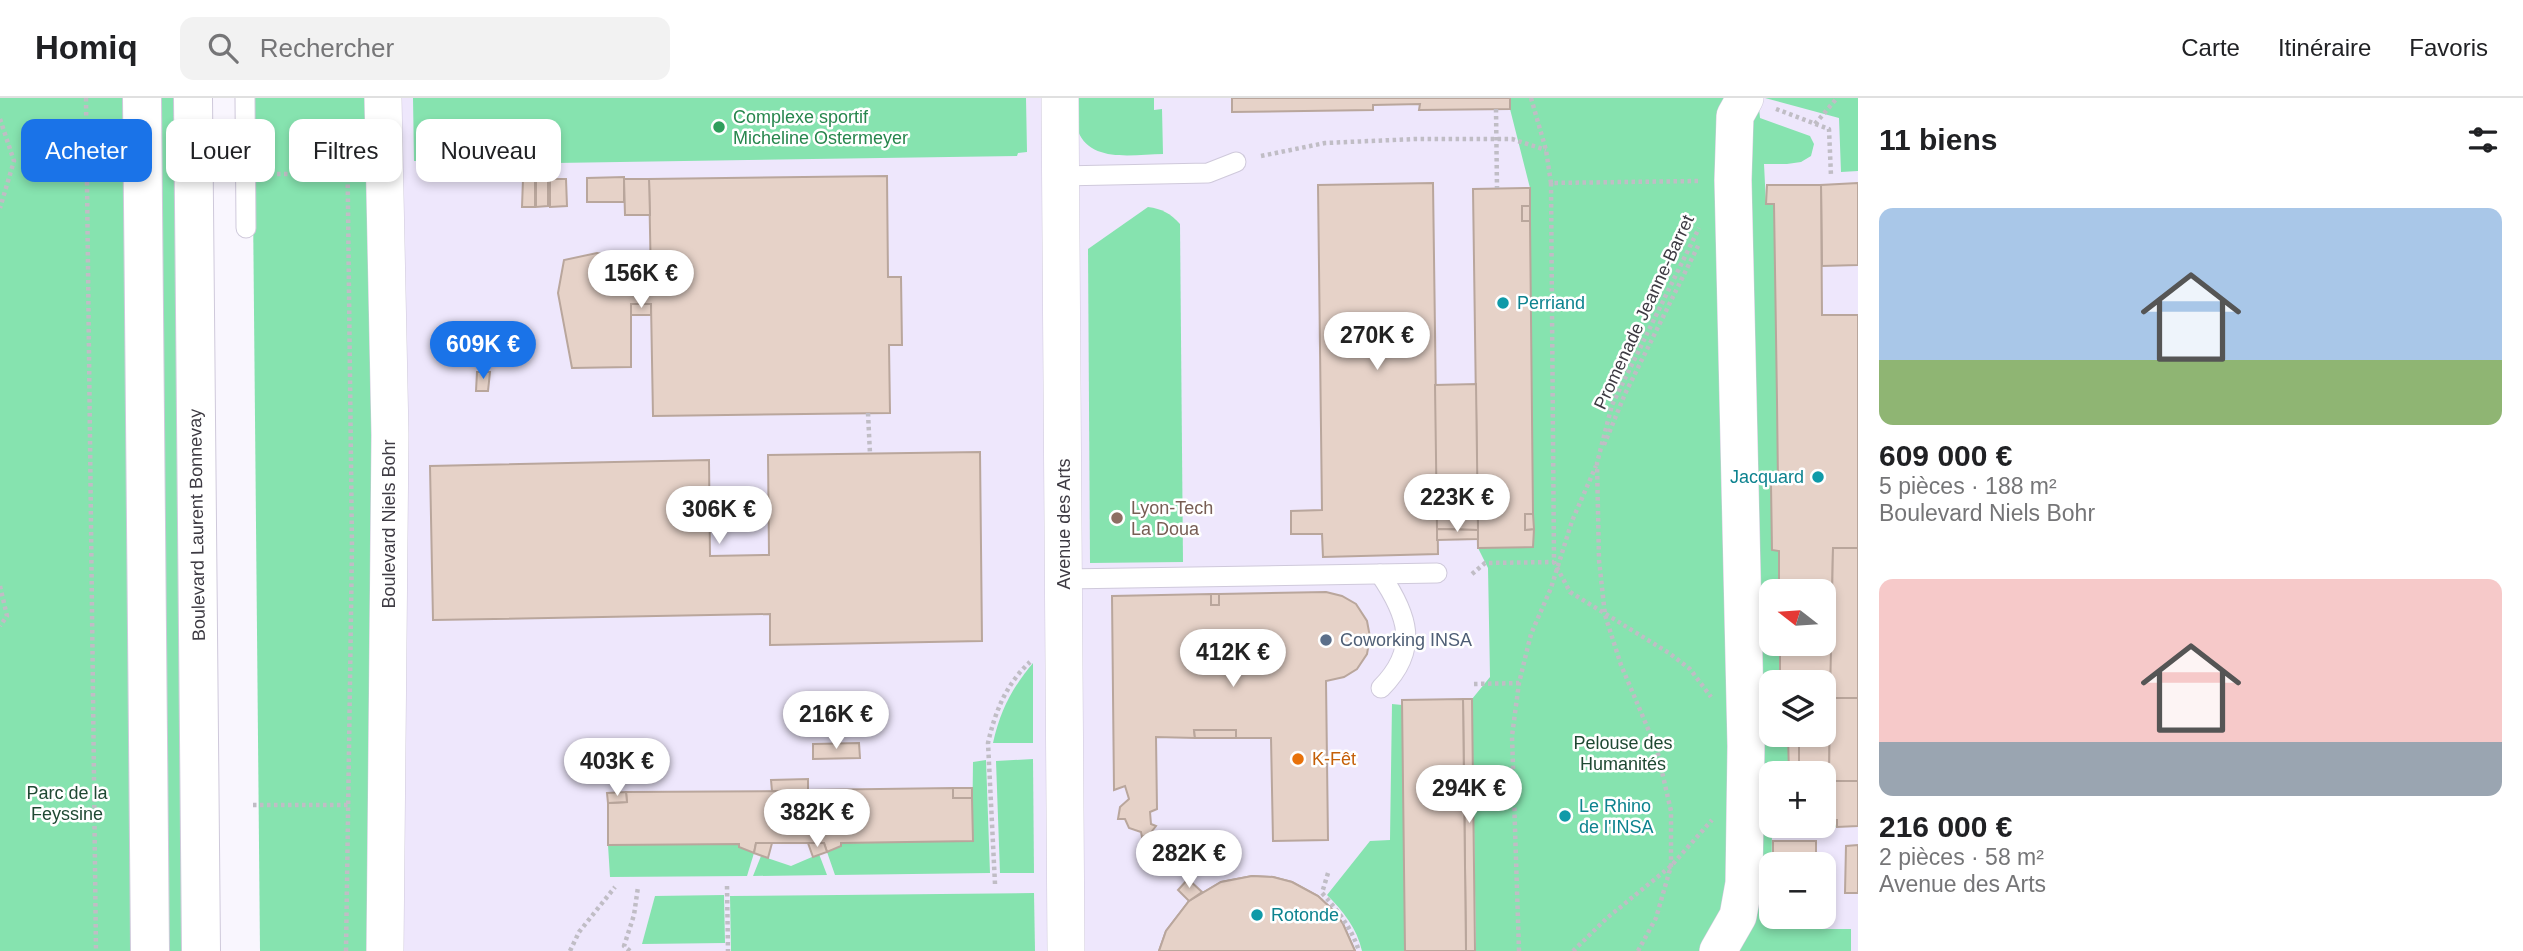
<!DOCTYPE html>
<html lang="fr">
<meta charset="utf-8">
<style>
body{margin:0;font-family:Helvetica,sans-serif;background:#f2f2f2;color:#202124;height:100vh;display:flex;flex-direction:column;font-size:26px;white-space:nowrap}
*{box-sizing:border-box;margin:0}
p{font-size:23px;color:#757577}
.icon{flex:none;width:38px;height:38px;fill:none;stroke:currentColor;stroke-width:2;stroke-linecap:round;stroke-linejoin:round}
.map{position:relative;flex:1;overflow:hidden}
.drawer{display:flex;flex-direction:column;background:#fff;width:665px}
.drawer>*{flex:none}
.guide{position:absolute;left:21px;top:21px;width:665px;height:63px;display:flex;gap:14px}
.needle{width:46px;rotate:287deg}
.controls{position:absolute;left:1759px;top:481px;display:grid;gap:14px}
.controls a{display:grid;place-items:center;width:77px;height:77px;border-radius:14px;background:#fff;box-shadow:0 4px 10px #0003;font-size:35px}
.price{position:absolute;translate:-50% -60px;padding:0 16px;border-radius:24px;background:#fff;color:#222;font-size:23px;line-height:46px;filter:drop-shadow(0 2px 4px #0008)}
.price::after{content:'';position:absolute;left:50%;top:42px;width:21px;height:16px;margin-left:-10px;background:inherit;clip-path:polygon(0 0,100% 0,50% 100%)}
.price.current{background:#1a73e8;color:#fff}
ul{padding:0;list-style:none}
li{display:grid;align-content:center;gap:14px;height:371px;padding:0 21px}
li span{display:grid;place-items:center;height:217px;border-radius:14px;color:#555}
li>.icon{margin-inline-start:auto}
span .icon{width:126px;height:126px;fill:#fffc;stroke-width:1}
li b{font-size:30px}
h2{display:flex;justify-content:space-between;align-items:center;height:84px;padding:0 21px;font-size:30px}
.pill{padding:0 24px;border-radius:14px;background:#fff;box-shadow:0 4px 10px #0003;font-size:24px;line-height:63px}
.pill.current{background:#1a73e8;color:#fff}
header{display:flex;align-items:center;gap:42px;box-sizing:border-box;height:98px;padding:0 35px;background:#fff;border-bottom:2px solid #e0e0e0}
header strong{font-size:33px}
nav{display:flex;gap:38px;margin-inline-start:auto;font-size:24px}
.search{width:490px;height:63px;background:#f2f2f2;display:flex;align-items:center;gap:18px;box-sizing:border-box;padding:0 24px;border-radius:14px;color:#757577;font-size:26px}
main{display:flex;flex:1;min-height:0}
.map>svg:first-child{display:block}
</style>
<header>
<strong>Homiq</strong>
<div class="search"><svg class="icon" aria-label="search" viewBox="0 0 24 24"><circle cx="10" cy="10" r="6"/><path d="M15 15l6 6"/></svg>Rechercher</div>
<nav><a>Carte</a><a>Itinéraire</a><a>Favoris</a></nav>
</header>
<main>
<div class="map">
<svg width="1858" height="853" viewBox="0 0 1858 853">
<rect width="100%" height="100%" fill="#f9f6fe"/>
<path fill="#eee7fc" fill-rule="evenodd" d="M372,0H1858V853H375ZM1771,494H1824V546H1771ZM1771,584H1824V637H1771ZM1771,676H1824V728H1771ZM1771,766H1824V819H1771Z"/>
<g fill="#86e3af">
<path d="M0,0H128L135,853H0Z"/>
<path d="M154,0H180L188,853H162Z"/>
<path d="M252,0H372L375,853H260Z"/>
<path d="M413,0H1026L1027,54L1018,55L1017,58L421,67V63H414Z"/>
<path d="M1074,0H1154V12L1162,11L1163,56C1135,56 1091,66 1078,33C1074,24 1075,10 1074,0Z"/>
<path d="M1510,0H1758L1760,20L1810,38L1814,46L1811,58L1801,64L1787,66H1764L1766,106H1774L1778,386H1771L1772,452L1779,453V493L1771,494V546H1780V584H1771V637H1788L1789,675L1771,676V728H1824V722H1837V729L1772,730L1771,819H1816L1817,831H1851V853H1476L1472,601L1490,579L1488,470L1478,450L1533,449L1530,90L1510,11Z"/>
<path d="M1765,0H1858V73L1841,74L1839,20Z"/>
<path d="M1148,109C1162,111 1170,115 1180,126L1183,464L1090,465L1088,151Z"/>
<path d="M1033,565V645H993C1000,613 1012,590 1033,565Z"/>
<path d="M1392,606L1402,607L1405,853H1362C1357,830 1343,813 1327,797L1370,743L1390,742Z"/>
<path d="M1033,661L1034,775H1000L996,663Z"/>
<path d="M986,662L990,775L835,777L827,754L841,745L972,743L973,664Z"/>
<path d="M739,746L754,755L747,778L610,779L608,747Z"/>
<path d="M819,756L827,777L753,778L761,758L791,768Z"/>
<path d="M1034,795L1035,853H731L730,798Z"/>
<path d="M724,797L725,845L642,846L655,798Z"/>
</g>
<g fill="#e6d2c8" stroke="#b9a69c" stroke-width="2">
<path d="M1232,0H1510V11L1419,12L1420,6L1373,7V12L1232,14Z"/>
<path d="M887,78L888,179H901L902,247H889L890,315L653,318L651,206H631V269L572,270L558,195L564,162L597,155L630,161V183H651L649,81Z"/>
<path d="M624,79V104H587V80Z"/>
<path d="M523,81H535V109H522Z"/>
<path d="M536,81H548V108L536,109Z"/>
<path d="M550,81H566L567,108L550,109Z"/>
<path d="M624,81H649L650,117H625Z"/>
<path d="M1433,85L1438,456L1323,459L1322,436H1291V413L1322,412L1318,87Z"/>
<path d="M1858,85V167L1822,168L1821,87Z"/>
<path d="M1767,87H1821L1822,217H1858V450H1833L1829,683H1824V676H1799V637H1824V584H1780V546H1824V494H1779V453L1772,452L1771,386H1778L1777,303L1774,106H1766Z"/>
<path d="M1530,90V108H1522V123H1530L1533,416H1525V432L1534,431L1533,449L1478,450L1473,91Z"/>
<rect x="1522" y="108" width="8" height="15"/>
<rect x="631" y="206" width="20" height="11"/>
<rect x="461" y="230" width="15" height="17"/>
<rect x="477" y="245" width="13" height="9"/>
<rect x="451" y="250" width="16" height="16"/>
<path d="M477,274H490L488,293H476Z"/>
<path d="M1476,286L1478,432L1437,431L1435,287Z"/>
<path d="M980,354L982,543L770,547V516L433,522L430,368L709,362L710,458L769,457L768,357Z"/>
<path d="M1525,416H1533L1534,431L1525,432Z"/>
<path d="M1437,431L1478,432V441L1437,442Z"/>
<path d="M1833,450H1858V600H1830Z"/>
<path d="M1326,494L1342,498L1356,506L1367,523L1370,539L1367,556L1357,571L1344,579L1326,583L1328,742L1273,743L1271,640H1236V632H1194L1195,640L1156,639L1157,711L1150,714L1151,726L1156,728L1149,737L1142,739L1141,734L1129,730L1125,721H1118L1120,709L1129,701L1125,688L1114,692L1112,498L1211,496V507H1219V496Z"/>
<rect x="1211" y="496" width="8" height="11"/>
<path d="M1830,600H1858V683H1829Z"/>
<path d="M1463,601H1472L1475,853H1466Z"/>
<path d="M1463,601L1466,853H1405L1402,602Z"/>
<path d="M1194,632H1236V640H1195Z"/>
<path d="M1788,637H1799V676H1789Z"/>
<path d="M859,645L860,660L813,661V646Z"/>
<path d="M808,681V692H806V697H790V693H772L771,682Z"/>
<path d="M1824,683H1858V728L1837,729V722H1824Z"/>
<path d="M953,690V700H972L973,743L841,745V748L827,754L824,745H756L754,755L739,749V746L608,747V705L627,704L626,694L790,693V697H806V692Z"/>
<rect x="953" y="690" width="19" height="10"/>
<path d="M626,694L627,704L608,705L607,695Z"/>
<rect x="1773" y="743" width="43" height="23"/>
<path d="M756,745H772L768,760L754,755Z"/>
<path d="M808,745H824L827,754L813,759Z"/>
<path d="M1858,747V795H1845L1846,748Z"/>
<path d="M1252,778L1273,779L1292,784L1318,798L1334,813L1343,826L1355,853H1300L1280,835L1252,829L1242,831L1223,842L1235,853H1159L1166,833L1189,803L1221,784Z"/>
<path d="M1252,778L1273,779L1292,784L1318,798L1334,813L1343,826L1355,853H1159L1166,833L1189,803L1221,784Z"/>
<path d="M1188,781L1202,794L1189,803L1178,792Z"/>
</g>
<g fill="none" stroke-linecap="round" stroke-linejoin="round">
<defs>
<g id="lane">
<path d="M245,0L246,130"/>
<path d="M1061,78L1208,75L1236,64"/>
<path d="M1380,476C1408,517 1420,551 1381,590"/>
<path d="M1065,481L1437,475"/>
</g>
<g id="street">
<path d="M383,0L390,337L385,853"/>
<path d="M1060,0L1066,853"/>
<path d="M1718,853L1738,818L1744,785L1746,648L1733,82L1735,18L1745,0"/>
</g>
<g id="primary">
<path d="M142,0L150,853"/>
<path d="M193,0L201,853"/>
</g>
</defs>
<use href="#lane" stroke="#cfc9db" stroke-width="21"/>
<use href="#street" stroke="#cfc9db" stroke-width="38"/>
<use href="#primary" stroke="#cfc9db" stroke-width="40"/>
<g stroke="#c0bdc5" stroke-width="4.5" stroke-dasharray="3.5 3.5" stroke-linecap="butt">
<path d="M86,0L96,853"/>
<path d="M1531,0L1546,52L1551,85L1700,83"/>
<path d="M1776,11L1829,31L1831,78"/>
<path d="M0,21L14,63L0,110"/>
<path d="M1815,26L1837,0"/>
<path d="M1261,58L1325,45L1416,41H1512L1546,52"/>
<path d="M270,76H349"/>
<path d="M1551,85L1554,464L1570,494L1669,555L1690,571L1711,599"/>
<path d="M868,315L870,356"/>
<path d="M1604,347L1625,296L1699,146"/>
<path d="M1472,476L1485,465L1554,464"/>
<path d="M0,488L7,518L0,528"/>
<path d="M1474,586L1519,585"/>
<path d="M253,707H348"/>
<path d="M1151,769L1167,757"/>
<path d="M1328,775L1322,795C1338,813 1351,829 1359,853"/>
<path d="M995,786L988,645C995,614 1006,586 1030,564"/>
<path d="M727,788L728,853"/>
<path d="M346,853L352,449L347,25"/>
<path d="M570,853L579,834L615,789"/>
<path d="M630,853L624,848L634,817L638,789"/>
<path d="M1519,853L1512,638L1519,585L1531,536L1551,490L1572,423L1596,368"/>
<path d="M1573,853L1607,820L1671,768L1712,722"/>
<path d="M1638,853L1656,820L1671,768V713L1657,652L1621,567L1605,517L1599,462L1597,365L1612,307L1699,130"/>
</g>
<use href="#lane" stroke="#fff" stroke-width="19"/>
<use href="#street" stroke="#fff" stroke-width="37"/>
<use href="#primary" stroke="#fff" stroke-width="38"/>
<path stroke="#c0bdc5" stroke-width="4.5" stroke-dasharray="3.5 3.5" stroke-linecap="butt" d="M1496,11L1497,90"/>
</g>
<circle fill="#2e9e5b" stroke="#fff" stroke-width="2.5" cx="719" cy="29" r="7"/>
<g fill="#0f9aa8" stroke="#fff" stroke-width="2.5">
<circle cx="1503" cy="205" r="7"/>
<circle cx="1818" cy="379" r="7"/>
<circle cx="1565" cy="718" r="7"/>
<circle cx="1257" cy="817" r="7"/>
</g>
<circle fill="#8d6e63" stroke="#fff" stroke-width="2.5" cx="1117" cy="420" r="7"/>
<circle fill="#5c6f8a" stroke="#fff" stroke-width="2.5" cx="1326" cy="542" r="7"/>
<circle fill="#e8710a" stroke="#fff" stroke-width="2.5" cx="1298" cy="661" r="7"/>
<g text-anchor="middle" stroke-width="5" stroke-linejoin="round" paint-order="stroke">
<g font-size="18" fill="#27864d" stroke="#fff" text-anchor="start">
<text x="733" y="25">Complexe sportif<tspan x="733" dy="21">Micheline Ostermeyer</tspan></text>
</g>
<g font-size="18" fill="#0d838f" stroke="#fff" text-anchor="start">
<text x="1517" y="211">Perriand</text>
<text x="1804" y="385" text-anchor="end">Jacquard</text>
<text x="1579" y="714">Le Rhino<tspan x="1579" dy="21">de l'INSA</tspan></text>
<text x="1271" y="823">Rotonde</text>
</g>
<g font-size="18" fill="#3e3b43" stroke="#fff">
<text transform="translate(1644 214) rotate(-65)" y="6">Promenade Jeanne-Barret</text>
<text transform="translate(389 426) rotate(-90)" y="6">Boulevard Niels Bohr</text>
<text transform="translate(1064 426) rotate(-90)" y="6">Avenue des Arts</text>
<text transform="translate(197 427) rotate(-91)" y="6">Boulevard Laurent Bonnevay</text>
</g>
<g font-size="18" fill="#785e54" stroke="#fff" text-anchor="start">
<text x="1131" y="416">Lyon-Tech<tspan x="1131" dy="21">La Doua</tspan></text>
</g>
<g font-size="18" fill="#4e5e75" stroke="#fff" text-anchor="start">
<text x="1340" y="548">Coworking INSA</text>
</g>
<g font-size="18" fill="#1f4933" stroke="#fff">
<text x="1623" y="651">Pelouse des<tspan x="1623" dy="21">Humanités</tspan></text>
<text x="67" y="701">Parc de la<tspan x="67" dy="21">Feyssine</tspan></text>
</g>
<g font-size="18" fill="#c56008" stroke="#fff" text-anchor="start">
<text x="1312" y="667">K-Fêt</text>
</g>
</g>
</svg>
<div class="controls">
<a><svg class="needle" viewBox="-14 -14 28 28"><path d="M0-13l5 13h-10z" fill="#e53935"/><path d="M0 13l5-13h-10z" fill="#757577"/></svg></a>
<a><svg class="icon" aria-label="layers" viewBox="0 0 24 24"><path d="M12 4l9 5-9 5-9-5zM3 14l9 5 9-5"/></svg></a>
<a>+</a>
<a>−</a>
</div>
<b class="price" style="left:641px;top:212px">156K €</b>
<b class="price" style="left:1377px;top:274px">270K €</b>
<b class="price current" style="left:483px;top:283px">609K €</b>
<b class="price" style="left:1457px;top:436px">223K €</b>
<b class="price" style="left:719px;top:448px">306K €</b>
<b class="price" style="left:1233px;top:591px">412K €</b>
<b class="price" style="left:836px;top:653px">216K €</b>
<b class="price" style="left:617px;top:700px">403K €</b>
<b class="price" style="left:1469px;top:727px">294K €</b>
<b class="price" style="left:817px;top:751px">382K €</b>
<b class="price" style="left:1189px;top:792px">282K €</b>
<div class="guide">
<a class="pill current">Acheter</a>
<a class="pill">Louer</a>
<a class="pill">Filtres</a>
<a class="pill">Nouveau</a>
</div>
</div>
<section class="drawer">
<h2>11 biens<svg class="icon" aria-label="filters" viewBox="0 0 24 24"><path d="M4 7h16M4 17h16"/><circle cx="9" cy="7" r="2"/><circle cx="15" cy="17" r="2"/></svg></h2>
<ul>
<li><span style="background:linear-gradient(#a9c7e8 70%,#8fb573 0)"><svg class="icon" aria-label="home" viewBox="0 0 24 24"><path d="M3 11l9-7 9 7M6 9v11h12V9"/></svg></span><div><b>609 000 €</b><p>5 pièces · 188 m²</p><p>Boulevard Niels Bohr</p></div></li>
<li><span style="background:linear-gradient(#f6c9c9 75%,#9aa5b1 0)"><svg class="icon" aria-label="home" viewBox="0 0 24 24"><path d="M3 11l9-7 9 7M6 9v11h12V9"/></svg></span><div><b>216 000 €</b><p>2 pièces · 58 m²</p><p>Avenue des Arts</p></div></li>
</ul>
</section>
</main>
